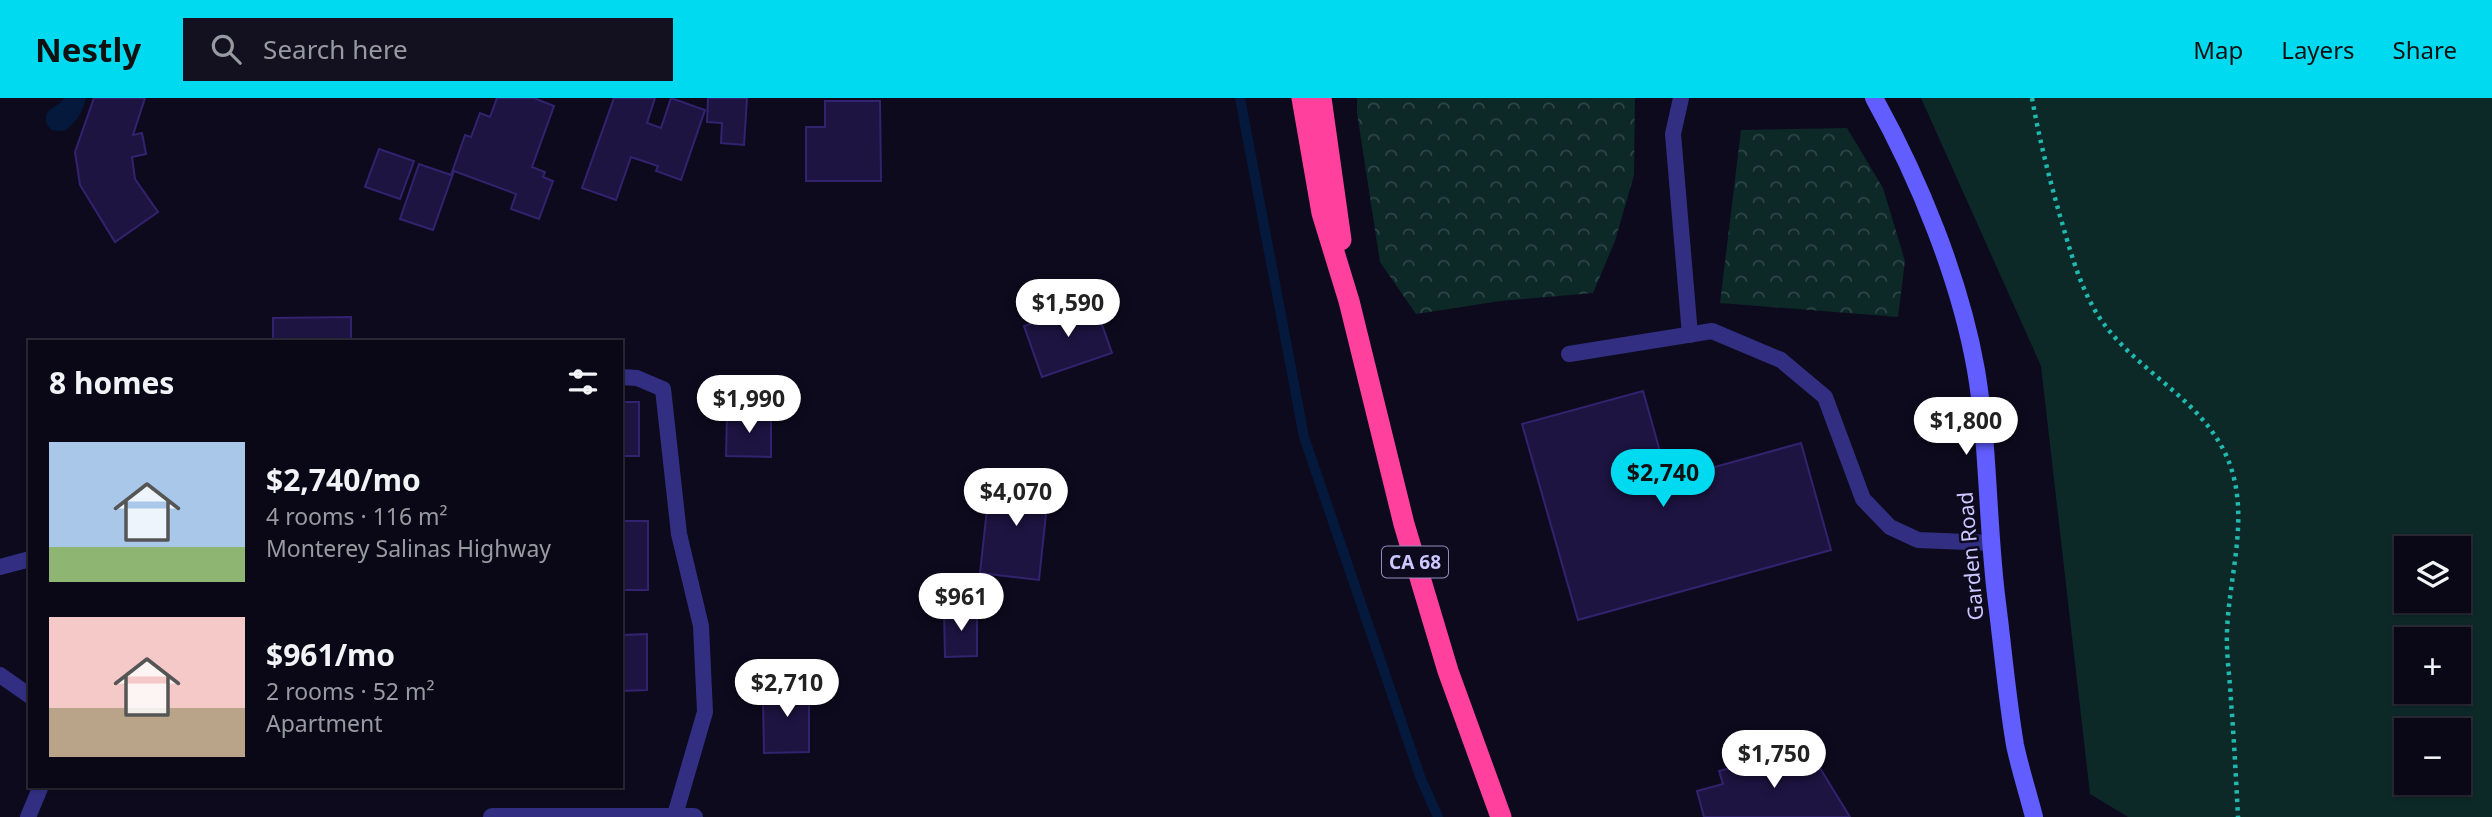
<!DOCTYPE html>
<meta charset="utf-8">
<style>
body{margin:0;font-family:"Noto Sans",sans-serif;background:#13111f;color:#f1f3f6;height:100vh;display:flex;flex-direction:column;font-size:26px;white-space:nowrap}
*{box-sizing:border-box;margin:0}
p{font-size:23px;color:#999aa1}
.icon{flex:none;width:38px;height:38px;fill:none;stroke:currentColor;stroke-width:2;stroke-linecap:round;stroke-linejoin:round}
.map{position:relative;flex:1;overflow:hidden}
.drawer{position:absolute;left:28px;top:242px;width:595px;height:448px;display:flex;flex-direction:column;background:#0a0816;border-radius:0px;box-shadow:0 2px 5px #0004,0 0 0 2px #2a2935}
.drawer>*{flex:none}
.buttons{position:absolute;left:2394px;top:438px;display:grid;gap:14px}
.buttons a{display:grid;place-items:center;width:77px;height:77px;border-radius:0px;background:#0a0816;box-shadow:0 2px 5px #0004,0 0 0 2px #2a2935;font-size:35px}
.price{position:absolute;translate:-50% -60px;padding:0 16px;border-radius:24px;background:#fff;color:#222;font-size:23px;line-height:46px;filter:drop-shadow(0 2px 4px #0008)}
.price::after{content:'';position:absolute;left:50%;top:42px;width:21px;height:16px;margin-left:-10px;background:inherit;clip-path:polygon(0 0,100% 0,50% 100%)}
.price.current{background:#00daf1;color:#111}
ul{padding:0;list-style:none}
li{display:flex;align-items:center;gap:21px;height:175px;padding:0 21px}
li span{display:grid;place-items:center;flex:none;width:196px;height:140px;border-radius:0px;color:#555}
li>.icon{margin-inline-start:auto}
span .icon{width:84px;height:84px;fill:#fffc;stroke-width:1}
li b{font-size:30px}
h2{display:flex;justify-content:space-between;align-items:center;height:84px;padding:0 21px;font-size:30px}
header{display:flex;align-items:center;gap:42px;box-sizing:border-box;height:98px;padding:0 35px;background:#00daf1;color:#111}
header strong{font-size:33px}
nav{display:flex;gap:38px;margin-inline-start:auto;font-size:24px}
.search{width:490px;height:63px;background:#13111f;display:flex;align-items:center;gap:18px;box-sizing:border-box;padding:0 24px;border-radius:0px;color:#999aa1;font-size:26px}
.map>svg:first-child{display:block}
</style>
<header>
<strong>Nestly</strong>
<div class="search"><svg class="icon" aria-label="search" viewBox="0 0 24 24"><circle cx="10" cy="10" r="6"/><path d="M15 15l6 6"/></svg>Search here</div>
<nav><a>Map</a><a>Layers</a><a>Share</a></nav>
</header>
<div class="map">
<svg width="2492" height="719" viewBox="0 0 2492 719">
<defs>
<pattern id="forest-crowns" width="20" height="18" patternUnits="userSpaceOnUse" patternTransform="scale(1.75)"><rect width="20" height="18" fill="#0c2827"/><path d="M2 6a3 3 0 1 1 6 0M12 15a3 3 0 1 1 6 0" fill="none" stroke="#2e4647"/></pattern>
</defs>
<rect width="100%" height="100%" fill="#0d0a1e"/>
<path fill="#0c2827" fill-rule="evenodd" d="M1921,0H2492V719H2128L2090,696L2041,268ZM2406,450H2459V502H2406ZM2406,541H2459V593H2406ZM2406,632H2459V684H2406Z"/>
<g fill="url(#forest-crowns)">
<path d="M1357,0H1635L1634,77L1615,143L1593,195L1500,203L1416,216L1380,164L1357,15Z"/>
<path d="M1847,30L1883,90L1905,163L1898,219L1720,205L1741,32Z"/>
</g>
<path fill="#04193c" d="M64,0H86C83,14 76,25 64,33L52,32L47,27C42,9 56,12 64,0Z"/>
<g fill="none" stroke-linecap="round" stroke-linejoin="round">
<path stroke="#04193c" stroke-width="10" d="M1240,0L1304,339L1421,681L1438,719"/>
</g>
<g fill="#1d1441" stroke="#32236f" stroke-width="2">
<path d="M94,0H145L133,37L142,35L146,56L132,59L135,81L158,114L115,144L80,87L75,54Z"/>
<path d="M497,0H534L554,8L532,69L545,74L543,79L553,83L539,121L511,111L516,96L454,73L433,132L400,121L419,66L451,77L465,37L471,39L480,15L490,19Z"/>
<path d="M614,0H655L647,25L661,30L671,0L705,12L681,82L656,73L658,68L631,59L616,102L582,90Z"/>
<path d="M708,0H747L744,47L721,45L722,25L707,24Z"/>
<path d="M825,3H880L881,83H806V29H825Z"/>
<path d="M379,51L414,63L400,101L365,89Z"/>
<path d="M1094,204L1112,255L1042,279L1024,228Z"/>
<path d="M351,219V243H273V220Z"/>
<path d="M1643,293L1668,382L1801,345L1831,452L1578,522L1522,326Z"/>
<rect x="621" y="304" width="18" height="54"/>
<path d="M727,316H771V359L726,358Z"/>
<path d="M1012,373L1050,378L1039,482L980,475L989,393L1009,395Z"/>
<rect x="621" y="423" width="27" height="69"/>
<path d="M944,512H977V558L945,559Z"/>
<path d="M647,536V592L621,593V537Z"/>
<path d="M801,572V603H809V654L764,655L763,603H782V573Z"/>
<path d="M1807,649L1850,719H1704L1697,693L1723,686L1719,673Z"/>
</g>
<g fill="none" stroke-linecap="round" stroke-linejoin="round">
<path stroke="#20b9af" stroke-width="4.5" stroke-dasharray="3.5 5" stroke-linecap="butt" d="M2032,0C2039,40 2049,79 2060,118C2071,155 2081,195 2104,226C2139,274 2200,301 2226,357C2252,414 2229,474 2227,534C2226,556 2230,580 2231,603C2234,641 2236,680 2238,719"/>
<g stroke="#322f82" stroke-width="16">
<path d="M1681,0L1673,36L1690,237"/>
<path d="M1569,256L1712,233L1781,262L1825,299L1863,401L1890,429L1918,442L1992,445"/>
<path d="M621,279L637,280L663,291L679,436L701,528L705,614L675,717"/>
<path d="M0,469L30,461"/>
<path d="M0,577L30,598"/>
<path d="M28,719L41,688"/>
</g>
<path stroke="#322f82" stroke-width="18" d="M492,719H694"/>
<path stroke="#615dff" stroke-width="18" d="M1874,0C1919,81 1960,181 1976,272C1989,349 1987,428 1997,505C2003,552 2007,600 2015,647C2020,671 2028,695 2034,719"/>
<g stroke="#ff419d" stroke-width="21">
<path d="M1302,0L1322,115L1349,203L1404,426L1448,573L1501,719"/>
<path d="M1321,0L1341,142"/>
</g>
</g>
<g text-anchor="middle" stroke-width="5" stroke-linejoin="round" paint-order="stroke">
<rect fill="#0d0a1e" stroke="#938ebc" stroke-width="2" x="1382" y="448.5" width="66" height="31" rx="5"/>
<g font-size="19" font-weight="bold" fill="#cdc6ff">
<text x="1415" y="471">CA 68</text>
</g>
<g font-size="21" fill="#cdc6ff" stroke="#0d0a1e">
<text transform="translate(1971 458) rotate(-95)" y="7">Garden Road</text>
</g>
</g>
</svg>
<div class="buttons">
<a><svg class="icon" aria-label="layers" viewBox="0 0 24 24"><path d="M12 4l9 5-9 5-9-5zM3 14l9 5 9-5"/></svg></a>
<a>+</a>
<a>−</a>
</div>
<b class="price" style="left:1068px;top:241px">$1,590</b>
<b class="price" style="left:749px;top:337px">$1,990</b>
<b class="price" style="left:1966px;top:359px">$1,800</b>
<b class="price current" style="left:1663px;top:411px">$2,740</b>
<b class="price" style="left:1016px;top:430px">$4,070</b>
<b class="price" style="left:961px;top:535px">$961</b>
<b class="price" style="left:787px;top:621px">$2,710</b>
<b class="price" style="left:1774px;top:692px">$1,750</b>
<section class="drawer">
<h2>8 homes<svg class="icon" aria-label="filters" viewBox="0 0 24 24"><path d="M4 7h16M4 17h16"/><circle cx="9" cy="7" r="2"/><circle cx="15" cy="17" r="2"/></svg></h2>
<ul>
<li><span style="background:linear-gradient(#a9c7e8 75%,#8fb573 0)"><svg class="icon" aria-label="home" viewBox="0 0 24 24"><path d="M3 11l9-7 9 7M6 9v11h12V9"/></svg></span><div><b>$2,740/mo</b><p>4 rooms · 116 m²</p><p>Monterey Salinas Highway</p></div></li>
<li><span style="background:linear-gradient(#f6c9c9 65%,#b9a48a 0)"><svg class="icon" aria-label="home" viewBox="0 0 24 24"><path d="M3 11l9-7 9 7M6 9v11h12V9"/></svg></span><div><b>$961/mo</b><p>2 rooms · 52 m²</p><p>Apartment</p></div></li>
</ul>
</section>
</div>
